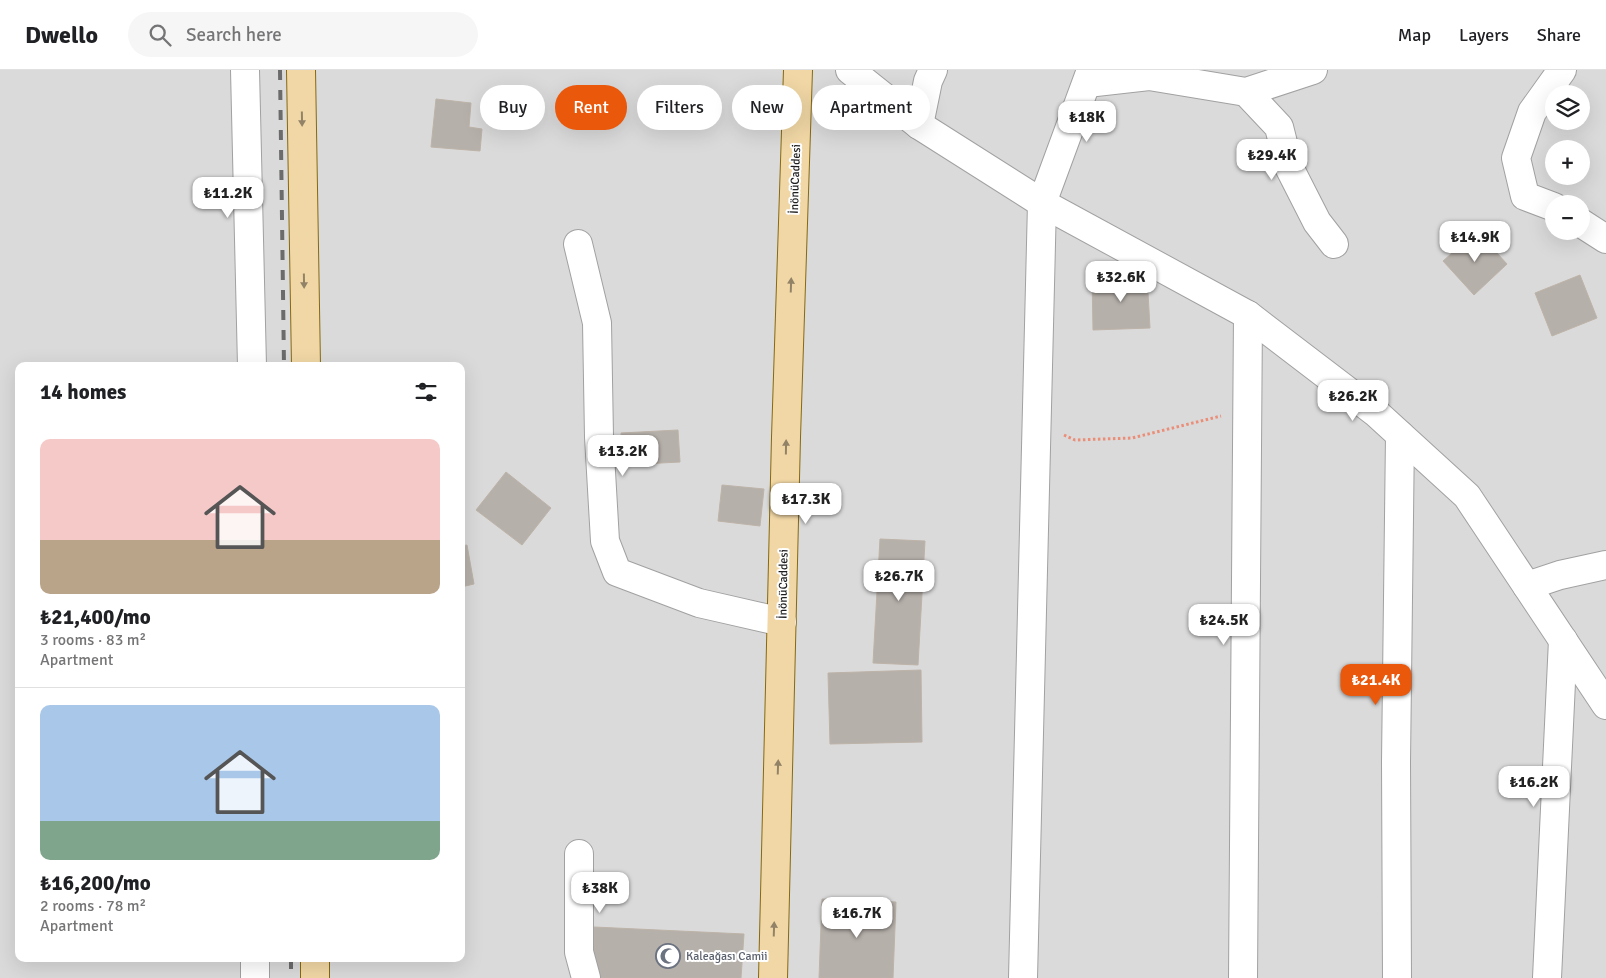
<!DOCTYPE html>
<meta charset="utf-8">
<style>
body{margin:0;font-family:Signika,sans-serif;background:#f6f6f6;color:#202124;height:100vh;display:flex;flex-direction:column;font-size:19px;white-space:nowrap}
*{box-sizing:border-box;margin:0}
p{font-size:16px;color:#757577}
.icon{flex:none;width:28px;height:28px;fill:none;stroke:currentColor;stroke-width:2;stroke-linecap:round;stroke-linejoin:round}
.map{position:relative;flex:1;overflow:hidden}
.sheet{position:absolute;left:15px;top:292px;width:450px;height:600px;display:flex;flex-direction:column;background:#fff;border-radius:10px;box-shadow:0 5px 20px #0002}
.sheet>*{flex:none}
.guide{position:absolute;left:480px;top:15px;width:475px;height:45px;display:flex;gap:10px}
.controls{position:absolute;left:1545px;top:15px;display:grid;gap:10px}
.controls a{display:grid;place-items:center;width:45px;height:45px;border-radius:50%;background:#fff;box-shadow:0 5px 20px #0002;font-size:25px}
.price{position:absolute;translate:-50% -42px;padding:0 11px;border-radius:10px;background:#fff;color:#222;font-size:16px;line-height:32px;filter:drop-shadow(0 1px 2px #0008)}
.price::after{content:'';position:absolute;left:50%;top:30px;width:15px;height:11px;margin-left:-8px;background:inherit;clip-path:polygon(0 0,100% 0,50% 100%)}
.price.on{background:#ea580c;color:#fff}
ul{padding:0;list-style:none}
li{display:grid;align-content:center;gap:10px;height:265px;padding:0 25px}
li+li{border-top:1px solid #e0e0e0}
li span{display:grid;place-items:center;height:155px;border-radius:10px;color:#555}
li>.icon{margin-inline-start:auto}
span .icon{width:90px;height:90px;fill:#fffc;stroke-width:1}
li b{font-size:21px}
h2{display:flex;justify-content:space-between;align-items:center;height:60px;padding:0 25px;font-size:21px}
.pill{padding:0 18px;border-radius:22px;background:#fff;box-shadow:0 5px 20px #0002;font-size:18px;line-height:45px}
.pill.on{background:#ea580c;color:#fff}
header{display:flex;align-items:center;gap:30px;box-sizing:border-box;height:70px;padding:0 25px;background:#fff;border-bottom:1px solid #e0e0e0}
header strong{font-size:24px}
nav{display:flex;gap:28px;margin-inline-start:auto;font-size:18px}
.search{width:350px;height:45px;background:#f6f6f6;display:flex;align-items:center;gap:12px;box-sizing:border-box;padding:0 18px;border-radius:28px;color:#757577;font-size:19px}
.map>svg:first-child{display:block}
</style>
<header>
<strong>Dwello</strong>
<div class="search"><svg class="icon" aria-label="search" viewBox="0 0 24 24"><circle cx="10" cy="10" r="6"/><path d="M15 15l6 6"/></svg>Search here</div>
<nav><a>Map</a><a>Layers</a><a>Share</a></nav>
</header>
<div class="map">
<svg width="1606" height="908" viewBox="0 0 1606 908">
<rect width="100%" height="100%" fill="#edebe4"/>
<path fill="#dbdada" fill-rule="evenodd" d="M0,0H1606V908H0ZM1554,24H1581V51H1554ZM1554,79H1581V106H1554ZM1554,134H1581V161H1554ZM19,296H461V889H19Z"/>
<g fill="#b6b0aa" stroke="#bdb3a8">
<path d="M436,29L471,33L469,57L482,59L480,81L431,77Z"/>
<path d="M1477,161L1507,194L1474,225L1443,191Z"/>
<path d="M1147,205L1150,258L1093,260L1092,207Z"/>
<path d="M1580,205L1597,248L1552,266L1535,223Z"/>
<path d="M678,360L680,392L623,395L621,363Z"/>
<path d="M506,402L551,438L522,475L476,440Z"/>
<path d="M722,415L764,419L760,456L718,451Z"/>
<path d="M880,469L925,471L918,595L873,593Z"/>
<path d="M467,475L474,514L461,517V476Z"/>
<path d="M921,600L922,672L830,674L828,603Z"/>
<path d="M822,829L896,832L893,908H819Z"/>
<path d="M594,857L744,864L741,908H593Z"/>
</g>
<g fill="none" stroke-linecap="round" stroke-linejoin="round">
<defs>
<g id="minor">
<path d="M245,0L252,296"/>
<path d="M850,0L919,55L1042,133L1248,245L1375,342L1467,426L1606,635"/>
<path d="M1087,13L1149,6L1246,22L1313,0"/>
<path d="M1246,22L1279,57L1289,97L1317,152L1334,174"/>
<path d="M919,55L928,11L933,0"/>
<path d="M1554,137L1525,126L1516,88L1532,42L1562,0"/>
<path d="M1581,153L1606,169"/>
<path d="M578,174L597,253L599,367L605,471L617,502L699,533L782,552"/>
<path d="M1527,516L1560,505L1606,495"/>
<path d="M579,784V882L586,908"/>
<path d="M255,889V908"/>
<path d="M1023,908L1042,133L1091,0"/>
<path d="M1243,908L1248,245"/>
<path d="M1397,908L1396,692L1400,365"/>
<path d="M1547,908L1563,570"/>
</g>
<g id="major">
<path d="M301,0L306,296"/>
<path d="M315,889V908"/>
<path d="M773,908L786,367L798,0"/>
</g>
</defs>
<use href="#minor" stroke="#a1a1a1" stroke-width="30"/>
<use href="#major" stroke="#866910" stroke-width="30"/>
<path stroke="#ea8e78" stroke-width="3" stroke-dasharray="2.5 2.5" stroke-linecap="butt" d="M1064,365L1075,370L1132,368L1221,346"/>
<use href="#minor" stroke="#fff" stroke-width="28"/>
<use href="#major" stroke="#f1d7a5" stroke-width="28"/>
<g stroke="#6b6b6b" stroke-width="4" stroke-dasharray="10 10" stroke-linecap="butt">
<path d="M280,0L284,296"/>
<path d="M291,889V908"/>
</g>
</g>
<defs><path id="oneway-solid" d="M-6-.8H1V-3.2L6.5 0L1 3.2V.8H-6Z" transform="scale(1.25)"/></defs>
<g fill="#928368">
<use href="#oneway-solid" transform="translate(302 49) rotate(89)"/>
<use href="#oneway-solid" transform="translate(304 211) rotate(89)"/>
<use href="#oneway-solid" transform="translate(791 215) rotate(-88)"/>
<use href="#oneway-solid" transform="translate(786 377) rotate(-89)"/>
<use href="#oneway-solid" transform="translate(778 697) rotate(-88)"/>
<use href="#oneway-solid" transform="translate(774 859) rotate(-88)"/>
</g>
<defs>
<symbol id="mosque-ring" viewBox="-11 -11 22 22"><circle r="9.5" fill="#fff" stroke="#6b7280" stroke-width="1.5"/><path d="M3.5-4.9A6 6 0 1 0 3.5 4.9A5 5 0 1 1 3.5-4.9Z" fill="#6b7280"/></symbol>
</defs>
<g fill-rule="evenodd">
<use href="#mosque-ring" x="654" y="872" width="28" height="28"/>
</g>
<g text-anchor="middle" stroke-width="4" stroke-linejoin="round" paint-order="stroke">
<g font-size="12" fill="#1d1d1d" stroke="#fff">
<text transform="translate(795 109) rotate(-88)" y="4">İnönüCaddesi</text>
<text transform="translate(783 514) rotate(-89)" y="4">İnönüCaddesi</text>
</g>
<g font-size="12" fill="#5b616d" stroke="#fff" text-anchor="start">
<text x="686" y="890">Kaleağası Camii</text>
</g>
</g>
</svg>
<div class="controls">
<a><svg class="icon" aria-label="layers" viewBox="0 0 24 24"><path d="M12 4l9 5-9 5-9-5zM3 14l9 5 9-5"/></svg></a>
<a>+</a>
<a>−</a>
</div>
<b class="price" style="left:1087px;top:73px">₺18K</b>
<b class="price" style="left:1272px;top:111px">₺29.4K</b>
<b class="price" style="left:228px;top:149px">₺11.2K</b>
<b class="price" style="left:1475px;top:193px">₺14.9K</b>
<b class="price" style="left:1121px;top:233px">₺32.6K</b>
<b class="price" style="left:1353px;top:352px">₺26.2K</b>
<b class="price" style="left:623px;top:407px">₺13.2K</b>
<b class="price" style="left:806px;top:455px">₺17.3K</b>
<b class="price" style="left:899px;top:532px">₺26.7K</b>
<b class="price" style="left:1224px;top:576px">₺24.5K</b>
<b class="price on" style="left:1376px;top:636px">₺21.4K</b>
<b class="price" style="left:1534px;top:738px">₺16.2K</b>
<b class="price" style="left:600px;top:844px">₺38K</b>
<b class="price" style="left:857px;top:869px">₺16.7K</b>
<div class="guide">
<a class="pill">Buy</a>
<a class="pill on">Rent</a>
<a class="pill">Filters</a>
<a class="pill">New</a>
<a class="pill">Apartment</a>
</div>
<section class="sheet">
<h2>14 homes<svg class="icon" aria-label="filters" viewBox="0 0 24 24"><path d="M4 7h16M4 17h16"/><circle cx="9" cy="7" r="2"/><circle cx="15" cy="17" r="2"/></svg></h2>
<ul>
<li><span style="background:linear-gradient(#f6c9c9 65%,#b9a48a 0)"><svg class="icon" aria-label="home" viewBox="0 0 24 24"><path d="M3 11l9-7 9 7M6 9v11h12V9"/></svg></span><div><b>₺21,400/mo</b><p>3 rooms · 83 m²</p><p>Apartment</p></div></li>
<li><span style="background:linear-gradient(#a9c7e8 75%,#7fa58c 0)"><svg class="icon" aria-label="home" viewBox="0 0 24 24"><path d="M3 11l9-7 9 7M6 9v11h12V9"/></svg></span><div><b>₺16,200/mo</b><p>2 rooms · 78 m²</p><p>Apartment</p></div></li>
</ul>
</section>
</div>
